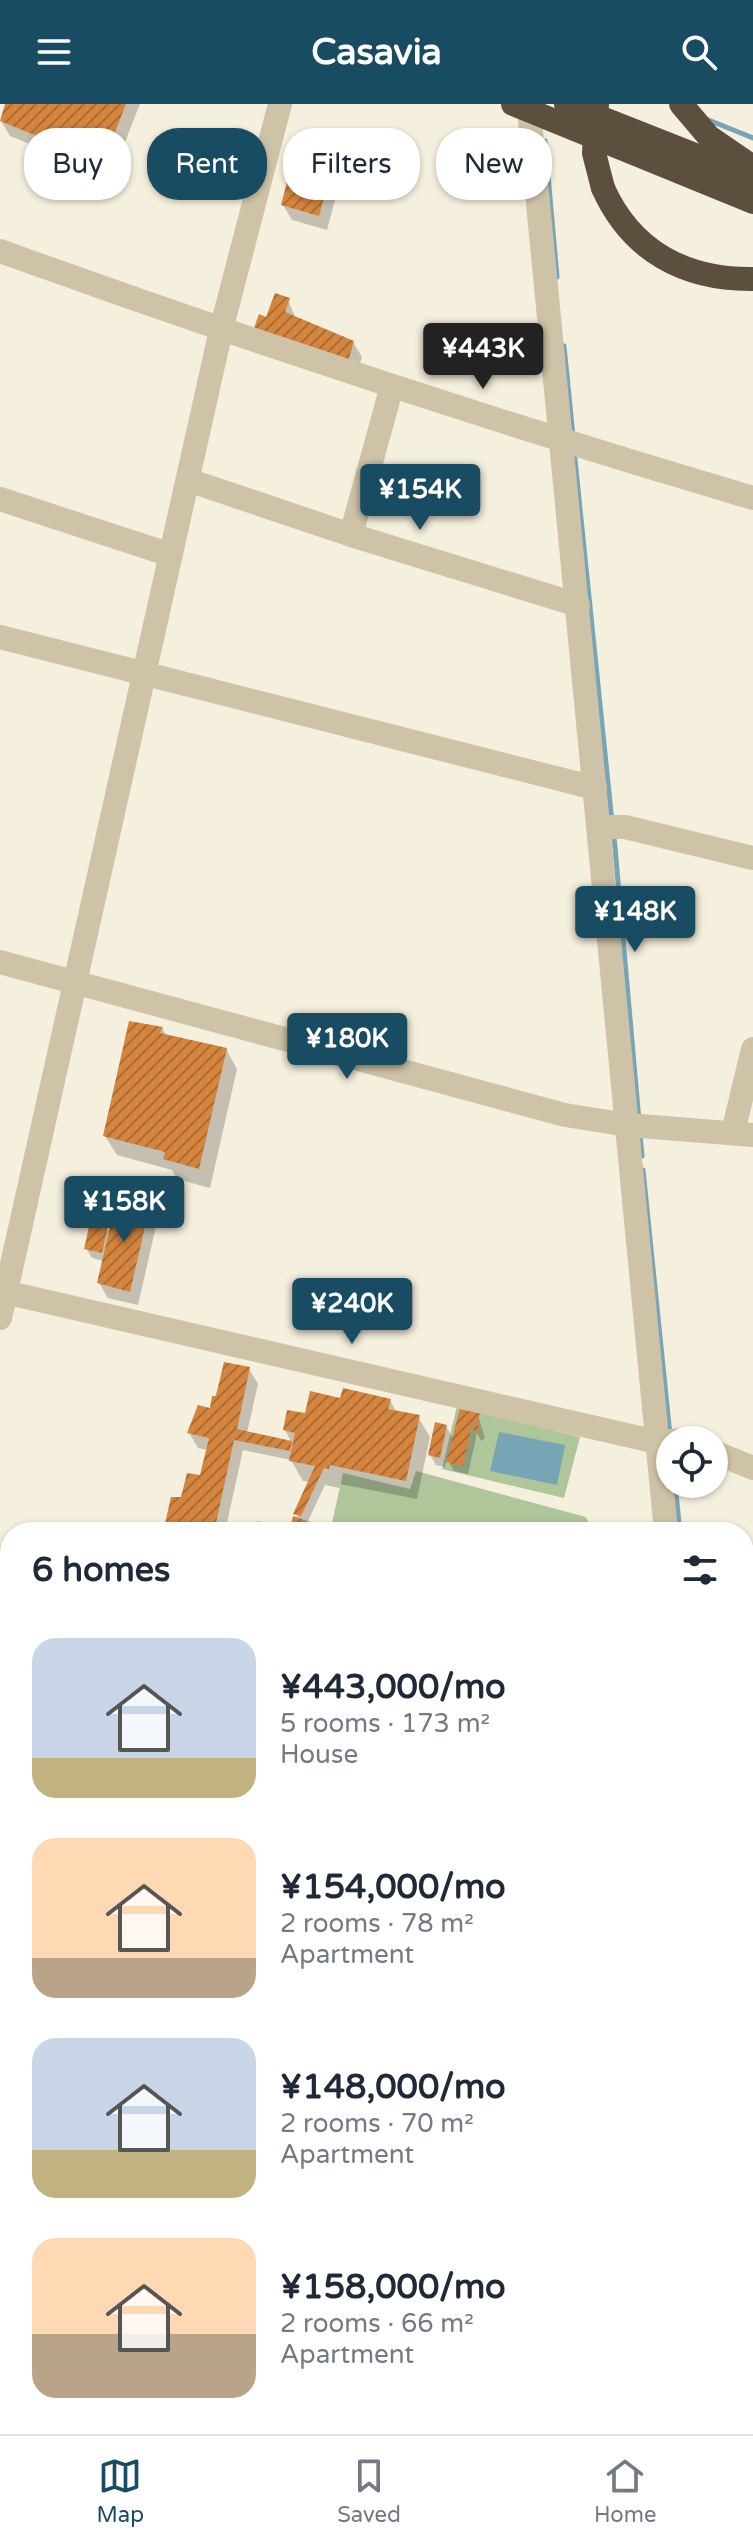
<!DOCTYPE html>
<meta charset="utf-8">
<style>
body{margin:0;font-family:"Varela Round",sans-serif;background:#f6f6f7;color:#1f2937;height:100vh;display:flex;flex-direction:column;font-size:30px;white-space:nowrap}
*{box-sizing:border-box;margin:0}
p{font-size:26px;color:#747a83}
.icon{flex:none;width:44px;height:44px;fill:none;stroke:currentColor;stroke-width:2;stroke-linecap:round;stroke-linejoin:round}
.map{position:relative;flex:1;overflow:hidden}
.details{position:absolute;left:0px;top:1418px;width:754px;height:912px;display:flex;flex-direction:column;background:#fff;border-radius:32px 32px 0 0;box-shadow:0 2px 6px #0004}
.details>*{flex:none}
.top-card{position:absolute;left:24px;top:24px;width:706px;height:72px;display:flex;gap:16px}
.fabs{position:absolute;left:656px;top:1322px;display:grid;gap:16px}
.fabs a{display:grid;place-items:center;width:72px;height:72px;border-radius:50%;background:#fff;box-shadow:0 2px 6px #0004;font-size:40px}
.price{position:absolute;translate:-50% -68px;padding:0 18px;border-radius:8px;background:#184c62;color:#fff;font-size:26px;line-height:52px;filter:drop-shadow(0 2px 4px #0008)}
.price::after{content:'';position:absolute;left:50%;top:48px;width:24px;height:18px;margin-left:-12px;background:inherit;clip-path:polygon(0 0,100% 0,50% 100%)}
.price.selected{background:#222;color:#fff}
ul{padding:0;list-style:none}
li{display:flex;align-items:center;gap:24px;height:200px;padding:0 32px}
li span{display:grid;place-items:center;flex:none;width:224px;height:160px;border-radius:24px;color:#555}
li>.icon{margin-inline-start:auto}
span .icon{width:96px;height:96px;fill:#fffc;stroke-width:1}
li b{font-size:34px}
h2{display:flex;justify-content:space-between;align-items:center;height:96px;padding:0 32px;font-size:34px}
.chip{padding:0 28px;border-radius:32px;background:#fff;box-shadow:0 2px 6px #0004;font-size:28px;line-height:72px}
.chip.selected{background:#184c62;color:#fff}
header{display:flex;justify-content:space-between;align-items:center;height:104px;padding:0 32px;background:#184c62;color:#fff;font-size:36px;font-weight:700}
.dock{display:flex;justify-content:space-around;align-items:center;height:112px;border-top:2px solid #e0e1e3;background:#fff;font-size:22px;color:#747a83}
.dock a{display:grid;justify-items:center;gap:4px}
.dock .selected{color:#184c62}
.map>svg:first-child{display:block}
</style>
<header><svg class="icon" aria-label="menu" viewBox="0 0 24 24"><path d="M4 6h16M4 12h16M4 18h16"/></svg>Casavia<svg class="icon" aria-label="search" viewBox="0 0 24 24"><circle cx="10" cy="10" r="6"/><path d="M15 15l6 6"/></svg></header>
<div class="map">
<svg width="753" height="2330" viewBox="0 0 753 2330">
<defs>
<pattern id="building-hatch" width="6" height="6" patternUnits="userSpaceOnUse" patternTransform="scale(2)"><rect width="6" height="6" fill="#d4843c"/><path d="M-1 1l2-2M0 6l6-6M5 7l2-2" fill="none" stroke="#ad6d32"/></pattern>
</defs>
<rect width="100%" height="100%" fill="#f5efdd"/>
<g fill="#aec69a">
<path d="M457,1302L580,1333L564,1394L442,1365Z"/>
<path d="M416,1367L586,1413L593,1428H330L343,1369L410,1385Z"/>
</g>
<path fill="#78a5b6" d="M499,1328L565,1341L557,1381L490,1367Z"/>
<g fill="#0003">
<path d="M8,0H140L111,73L10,32L1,17Z"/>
<path d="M335,51L343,66L327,126L292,116L283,101Z"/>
<path d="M288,196L296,215L353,238L362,253L355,275L267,215Z"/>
<path d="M162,924L167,932L226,945L237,965L210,1084L177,1075L172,1066L117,1051L105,1032Z"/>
<path d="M148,1103L157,1118L138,1201L108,1194L99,1179L104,1157L92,1154L86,1144L107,1124L110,1130Z"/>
<path d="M225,1260L249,1265L258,1280L247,1329L292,1339L285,1326L306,1312L342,1296H390L397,1309L418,1313L430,1333L417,1395L340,1380V1384L325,1381L307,1419L320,1428H291L310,1378L303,1377L291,1356L243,1346L225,1428H169L166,1423L201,1374L208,1346L198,1344L189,1329L211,1306Z"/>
<path d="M478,1311L485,1334L481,1337L477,1329L468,1370L454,1367L447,1354L445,1363L436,1361L430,1351L446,1322L454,1336Z"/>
<path d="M257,1417L263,1418L264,1428H258Z"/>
<path d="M10,1957V1981L0,1982V1958Z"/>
<path d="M0,2180L10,2183L9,2207L1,2204L0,2208Z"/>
<path d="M116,2320H166L169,2327L120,2330Z"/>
</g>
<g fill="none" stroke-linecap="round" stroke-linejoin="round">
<g stroke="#78a5b6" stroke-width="5">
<path d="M706,15L753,34"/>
<path d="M545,37L557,173"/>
<path d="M564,242L573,332"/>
<path d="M574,346L612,718"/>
<path d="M614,732L639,1017"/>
<path d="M640,1031L642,1052"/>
<path d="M643,1066L670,1331"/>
<path d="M675,1380L680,1428"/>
</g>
</g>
<g fill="url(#building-hatch)">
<path d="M5,0H126L103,59L0,17Z"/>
<path d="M297,39L336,50L319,112L281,101Z"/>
<path d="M275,189L290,194L285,208L354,237L347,261L254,224L259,210L266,213Z"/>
<path d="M129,917L163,923L160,929L227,944L199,1065L163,1055L165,1048L103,1032Z"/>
<path d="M117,1093L150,1101L130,1188L97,1179Z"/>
<path d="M90,1118L108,1122L102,1149L84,1145Z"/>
<path d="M224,1258L250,1263L237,1325L292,1337L290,1347L234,1336L214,1428L164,1424L171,1393H181L187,1369L200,1371L209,1334L187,1329L198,1301L210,1304L212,1292H216Z"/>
<path d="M343,1284L391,1295L388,1305L420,1311L406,1377L330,1361L329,1365L324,1364L301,1412L293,1410L315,1362L289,1357L295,1329L283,1326L287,1306L305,1309L310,1287L340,1294Z"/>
<path d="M460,1304L480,1309L477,1322L481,1323L479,1329L474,1327L475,1322L472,1321L463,1362L446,1358Z"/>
<path d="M435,1318L447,1321L440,1354L428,1351Z"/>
<path d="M293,1412L319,1421L317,1428H289Z"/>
<path d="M10,1955V1971L0,1972V1956Z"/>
<path d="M0,2178L10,2181L7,2204L0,2201Z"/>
<path d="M10,2236V2285L0,2288V2238Z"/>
</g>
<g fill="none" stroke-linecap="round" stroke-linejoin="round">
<g stroke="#cfc3a7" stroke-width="24">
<path d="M529,6L666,1428"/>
<path d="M0,147C249,237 499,319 753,394"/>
<path d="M392,282L351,431L578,501"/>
<path d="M188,376L351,431"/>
<path d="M0,395L171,451"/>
<path d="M0,533L595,684"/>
<path d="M599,723H625L753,754"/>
<path d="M0,858L565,1011L628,1021L753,1031"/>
<path d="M733,1028L753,945"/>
<path d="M0,1187L657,1338L684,1336"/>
<path d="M0,1214L221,226L280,0"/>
<path d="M714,1348L753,1364"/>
<path d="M0,1501L10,1503"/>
<path d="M0,1820L10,1822"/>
<path d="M0,2303L10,2300"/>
<path d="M587,2320L590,2330"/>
<path d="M92,2330L93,2320"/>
<path d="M346,2330L347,2320"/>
</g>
<g stroke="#7e6e57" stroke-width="24">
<path d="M744,1571L753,1534"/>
<path d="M744,1680L753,1635"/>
<path d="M744,1980L753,2079"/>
<path d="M0,2008L10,2013"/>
<path d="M744,2285L748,2330"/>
</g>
<g stroke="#5d4f3e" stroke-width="24">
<path d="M513,0L753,98"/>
<path d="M566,0L753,74"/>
<path d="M681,0L709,33L750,61"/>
<path d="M603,84C631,147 685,176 753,175"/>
</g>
<path stroke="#5d4f3e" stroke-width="24" d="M597,0L594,49L603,84"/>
</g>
</svg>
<div class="fabs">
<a><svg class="icon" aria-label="locate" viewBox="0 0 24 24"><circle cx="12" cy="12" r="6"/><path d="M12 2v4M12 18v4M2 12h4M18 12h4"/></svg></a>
</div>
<b class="price selected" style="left:483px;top:287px">¥443K</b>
<b class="price" style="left:420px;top:428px">¥154K</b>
<b class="price" style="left:635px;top:850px">¥148K</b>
<b class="price" style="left:347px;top:977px">¥180K</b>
<b class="price" style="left:124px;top:1140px">¥158K</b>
<b class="price" style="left:352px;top:1242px">¥240K</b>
<div class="top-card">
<a class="chip">Buy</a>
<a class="chip selected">Rent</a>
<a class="chip">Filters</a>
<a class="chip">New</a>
</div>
<section class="details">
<h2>6 homes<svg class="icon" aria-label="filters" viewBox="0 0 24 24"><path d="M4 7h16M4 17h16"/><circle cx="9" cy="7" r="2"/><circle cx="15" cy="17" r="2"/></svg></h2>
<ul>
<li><span style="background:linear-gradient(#c9d6e8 75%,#c2b280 0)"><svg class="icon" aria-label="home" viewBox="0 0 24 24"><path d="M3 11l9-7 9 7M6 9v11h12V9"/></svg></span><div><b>¥443,000/mo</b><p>5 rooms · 173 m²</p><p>House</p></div></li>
<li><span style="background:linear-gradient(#ffd9b3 75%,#b9a48a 0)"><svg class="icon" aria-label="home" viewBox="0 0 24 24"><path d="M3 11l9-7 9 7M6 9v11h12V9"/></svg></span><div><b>¥154,000/mo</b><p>2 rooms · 78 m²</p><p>Apartment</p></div></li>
<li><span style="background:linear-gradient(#c9d6e8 70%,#c2b280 0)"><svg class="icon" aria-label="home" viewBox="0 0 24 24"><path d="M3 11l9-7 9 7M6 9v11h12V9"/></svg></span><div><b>¥148,000/mo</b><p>2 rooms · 70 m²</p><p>Apartment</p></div></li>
<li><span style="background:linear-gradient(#ffd9b3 60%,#b9a48a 0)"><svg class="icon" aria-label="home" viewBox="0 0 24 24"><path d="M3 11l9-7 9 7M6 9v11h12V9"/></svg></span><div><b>¥158,000/mo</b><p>2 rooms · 66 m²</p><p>Apartment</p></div></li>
</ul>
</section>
</div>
<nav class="dock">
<a class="selected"><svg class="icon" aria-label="map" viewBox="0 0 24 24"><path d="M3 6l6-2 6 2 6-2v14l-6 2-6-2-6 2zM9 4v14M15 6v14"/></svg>Map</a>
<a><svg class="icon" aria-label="saved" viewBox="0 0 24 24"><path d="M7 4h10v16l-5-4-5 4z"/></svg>Saved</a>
<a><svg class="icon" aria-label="home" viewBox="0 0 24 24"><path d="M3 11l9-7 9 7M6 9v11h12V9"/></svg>Home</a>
</nav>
